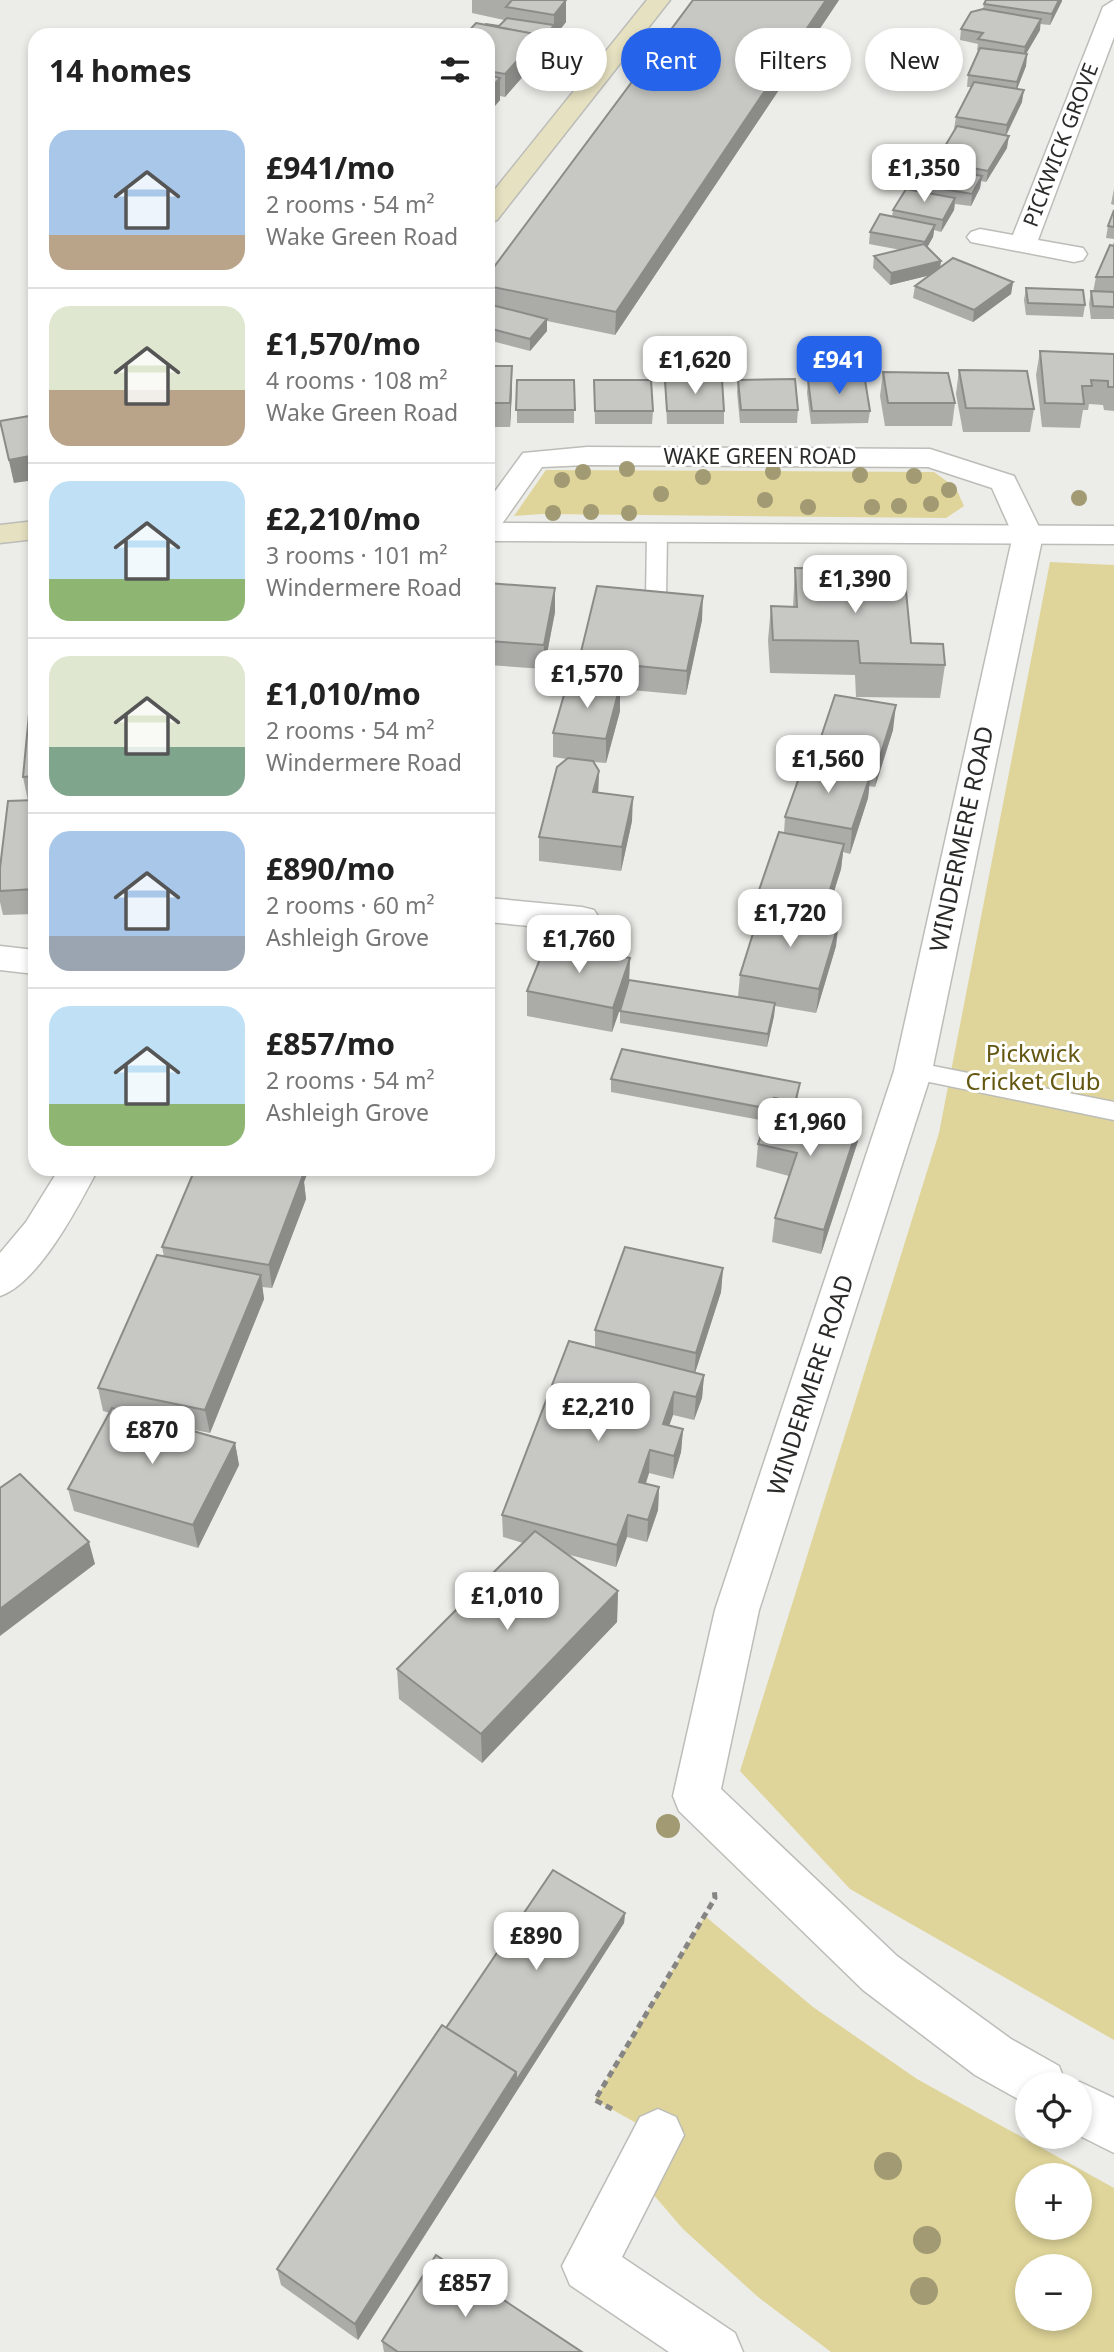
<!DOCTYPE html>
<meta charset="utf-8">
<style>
body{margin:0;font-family:"Noto Sans",sans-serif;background:#f6f6f6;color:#222;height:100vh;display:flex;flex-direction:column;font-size:26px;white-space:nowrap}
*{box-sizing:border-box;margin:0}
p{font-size:23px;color:#767676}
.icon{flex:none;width:38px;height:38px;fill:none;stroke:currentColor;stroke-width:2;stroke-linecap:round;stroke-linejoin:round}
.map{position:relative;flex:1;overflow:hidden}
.details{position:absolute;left:28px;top:28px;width:467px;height:1148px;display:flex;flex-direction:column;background:#fff;border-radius:21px;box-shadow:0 4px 10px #0003}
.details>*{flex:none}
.hud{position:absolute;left:516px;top:28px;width:492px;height:63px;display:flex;gap:14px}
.buttons{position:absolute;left:1015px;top:2072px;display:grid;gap:14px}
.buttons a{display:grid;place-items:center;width:77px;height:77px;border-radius:50%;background:#fff;box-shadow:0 4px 10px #0003;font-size:35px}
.price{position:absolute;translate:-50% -60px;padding:0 16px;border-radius:14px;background:#fff;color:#222;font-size:23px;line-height:46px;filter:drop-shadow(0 2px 4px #0008)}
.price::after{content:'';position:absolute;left:50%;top:42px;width:21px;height:16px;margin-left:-10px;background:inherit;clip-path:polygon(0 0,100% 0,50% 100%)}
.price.active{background:#2563eb;color:#fff}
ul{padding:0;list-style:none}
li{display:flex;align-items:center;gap:21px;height:175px;padding:0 21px}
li+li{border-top:2px solid #e0e0e0}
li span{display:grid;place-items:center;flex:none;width:196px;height:140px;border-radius:21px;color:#555}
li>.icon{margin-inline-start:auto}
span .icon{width:84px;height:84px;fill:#fffc;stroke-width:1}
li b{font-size:30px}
h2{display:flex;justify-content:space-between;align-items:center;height:84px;padding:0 21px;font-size:30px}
.chip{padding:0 24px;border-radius:32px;background:#fff;box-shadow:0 4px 10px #0003;font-size:24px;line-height:63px}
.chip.active{background:#2563eb;color:#fff}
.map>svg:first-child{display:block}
</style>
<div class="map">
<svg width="1114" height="2352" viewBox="0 0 1114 2352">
<rect width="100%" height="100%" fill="#ecece8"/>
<g fill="#dfd59a" fill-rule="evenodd">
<path d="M546,470L934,472L956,488L964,506L946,518L542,514L514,516Z"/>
<path d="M1050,562L1114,565V2040L850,1889L740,1771L939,1133Z"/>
<path d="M705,1916L813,2007L917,2079L1114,2188V2352H831L758,2297L683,2229L640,2179L658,2135L595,2100ZM1027,2175H1080V2228H1027ZM1027,2266H1080V2319H1027Z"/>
</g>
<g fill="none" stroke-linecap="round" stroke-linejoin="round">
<defs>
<g id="service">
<path d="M657,527L667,533L666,599L656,605L646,599L647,533Z"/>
<path d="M913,1062L1114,1102V1120L905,1077L901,1071L905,1065Z"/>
</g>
<g id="minor">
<path d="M1114,0V37L1038,240L1083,248L1087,254L1083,260L1074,262L971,242L967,237L971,232L980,229L1013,235L1103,7Z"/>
<path d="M587,447L930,449L1014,476L1043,535L932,1071L759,1610L721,1789L897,1956L1011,2039L1059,2066L1066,2084H1027V2104L975,2075L863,1990L679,1811L673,1796L715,1610L894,1071L1013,535L992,488L928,467L587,465L542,467L499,528L488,531V501L523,453Z"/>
<path d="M488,898L582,907L594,910L600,919L594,928L582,931L488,922Z"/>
<path d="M0,946L35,950V974L0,970Z"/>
<path d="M59,1169H98C79,1205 39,1283 0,1296V1253L26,1222Z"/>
<path d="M1080,2082L1114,2098V2153L1080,2136V2084H1073Z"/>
<path d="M658,2109L676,2117L684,2135L622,2257L735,2333L743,2352H669L570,2285L562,2266L640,2117Z"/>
</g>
<path id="tertiary" d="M488,523L1114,526V544L488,541Z"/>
<g id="secondary">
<path d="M647,0H670L497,220L488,223V198Z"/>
<path d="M35,521V539L0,543V525Z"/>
</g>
</defs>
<use href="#service" stroke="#bcbcb8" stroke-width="3"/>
<use href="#minor" stroke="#bcbcb8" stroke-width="3"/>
<use href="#tertiary" stroke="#bcbcb8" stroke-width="3"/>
<use href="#secondary" stroke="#bcbcb8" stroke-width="3"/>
<path stroke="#868583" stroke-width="5" stroke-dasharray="7 4.5" stroke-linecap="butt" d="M612,2109L595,2100L715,1898L714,1888"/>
<use href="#service" fill="#fff" fill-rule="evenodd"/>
<use href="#minor" fill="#fff" fill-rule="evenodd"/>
<use href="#tertiary" fill="#fff" fill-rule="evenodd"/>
<use href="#secondary" fill="#e6e1c0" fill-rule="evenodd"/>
</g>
<g fill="#a19a72">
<circle cx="627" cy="469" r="8"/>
<circle cx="583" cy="472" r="8"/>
<circle cx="773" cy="472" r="8"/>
<circle cx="860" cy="475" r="8"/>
<circle cx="914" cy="476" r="8"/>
<circle cx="703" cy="477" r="8"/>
<circle cx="562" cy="480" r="8"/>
<circle cx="949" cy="490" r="8"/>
<circle cx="661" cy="494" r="8"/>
<circle cx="1079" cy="498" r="8"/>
<circle cx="765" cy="500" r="8"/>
<circle cx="931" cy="504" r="8"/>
<circle cx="899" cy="506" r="8"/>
<circle cx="808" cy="507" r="8"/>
<circle cx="872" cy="507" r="8"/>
<circle cx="591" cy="512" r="8"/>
<circle cx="553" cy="513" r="8"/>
<circle cx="629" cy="513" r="8"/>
<circle cx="668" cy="1826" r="12"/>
<circle cx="888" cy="2166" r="14"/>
<circle cx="927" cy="2240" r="14"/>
<circle cx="924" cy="2291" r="14"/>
</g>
<g fill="#ababa8">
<path d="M472,0H566V22L542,53L540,52V57L505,97L500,96V100L488,114V35L485,25L499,26L504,20L472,13Z"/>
<path d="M693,0H839L615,335L547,321V331L530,351L488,340V275Z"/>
<path d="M1062,1L1050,25L1040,24V30L1026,54H1027L1026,66L1017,89L1022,102L1006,136L1007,148L986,182L981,181L980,188L971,206L955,204L954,210L941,232L934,230L933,237L927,248L941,261L940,268L1013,282L1011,294L973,322L913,298L915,286L930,275L890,285L873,268L874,256L901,250L869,244L870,232L892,217L893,210L918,191L919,185L935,168L936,161L955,129H954L956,117L971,87H967L968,75L979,51L977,50L978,44L960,40L961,29L983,9L984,4Z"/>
<path d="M1114,189V205L1111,204Z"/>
<path d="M1114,210V239L1106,238L1108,226Z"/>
<path d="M1114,242V319H1091L1089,304L1091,291L1093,292L1096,277Z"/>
<path d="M1026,288L1085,305L1083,317L1026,315L1024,300Z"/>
<path d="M1040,351L1114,354V411L1104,410L1103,405L1089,404L1088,410H1083L1080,428L1042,427L1036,375Z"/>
<path d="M488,366H512V390L510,427H488Z"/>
<path d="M959,370L1034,409L1030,432H963L956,394Z"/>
<path d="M883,372L955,403L952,426H885L880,396Z"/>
<rect x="517" y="380" width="57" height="43"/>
<path d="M594,380L653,411L652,424H595Z"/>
<path d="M738,380L798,410L797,423H740L737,392Z"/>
<path d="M808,380L870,411L868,423L811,424L807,393Z"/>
<path d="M665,381L724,411V424H667Z"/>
<path d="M35,415L14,483L0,421Z"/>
<path d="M795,568L945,665L940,698L856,697L855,675L770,673L768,640L771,606L793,607Z"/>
<path d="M488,583L555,588V612L544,669L488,665Z"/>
<path d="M702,620L686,695L620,689V711L606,763L594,762L599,771L598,793L632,821L621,871L539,861V837L567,759L553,757V733L578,682L579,660Z"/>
<path d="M35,651V914L3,915L0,902V868L28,801L23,777Z"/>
<path d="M893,730L875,787L869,786L868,798L850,854L843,852L841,869L825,920L836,946L816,1013L775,1006L774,1016L767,1047L620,1023V1011L622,1004L612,1032L527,1016V991L630,958L629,980L738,997L740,975L758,917H756L758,893L784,833L785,817L815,763L816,752Z"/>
<path d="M611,1079L800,1083L797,1103L858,1141L821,1254L772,1242L775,1218L789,1176L756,1167L758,1144L766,1121L611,1092Z"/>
<path d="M195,1169H309L304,1182L306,1199L272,1288L262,1287L264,1299L210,1433L179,1427L235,1443L239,1465L198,1548L74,1511L68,1489L110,1413L103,1411L98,1388L164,1257L162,1247Z"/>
<path d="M723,1268L721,1292L695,1373L704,1375L702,1398L694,1420L673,1415L669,1425L683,1429L681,1452L673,1479L649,1473L646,1484L659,1487L658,1510L647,1542L627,1537L616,1567L566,1554L618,1591L617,1622L482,1763L399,1699L397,1669L523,1543L503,1537L502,1515L595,1348V1330Z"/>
<path d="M625,1913L624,1923L358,2340L281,2285L277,2269L446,2028Z"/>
<path d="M382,2341L582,2352H384Z"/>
</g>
<g fill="#8b8b88">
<path d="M566,0V22L554,37V15Z"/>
<path d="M826,0H839L615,335L616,312Z"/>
<path d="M1059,0H1062V1L1050,25L1052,14Z"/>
<path d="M1041,19L1040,30L1023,59L1025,47Z"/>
<path d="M554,25V37L542,53V41Z"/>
<path d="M540,35V57L505,97V74Z"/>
<path d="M1027,54L1026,66L1015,94L1017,82Z"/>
<path d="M500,78V100L488,114V91Z"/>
<path d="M1024,90L1022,102L1005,137L1007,125Z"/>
<path d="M1009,136L1007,148L986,182L988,171Z"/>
<path d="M982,176L980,188L971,206L972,194Z"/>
<path d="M955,198L954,210L941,232L943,220Z"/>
<path d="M935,225L933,237L923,254L925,242Z"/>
<path d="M941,261L939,273L890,285L891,273Z"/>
<path d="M1013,282L1011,294L973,322L974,310Z"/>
<path d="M547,319V331L530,351V339Z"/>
<path d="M512,366V390L510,427V403Z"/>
<path d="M35,455V480L14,483L9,460Z"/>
<path d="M555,588V612L544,669V645Z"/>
<path d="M703,596L702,620L686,695L687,671Z"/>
<path d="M620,686V711L606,763V739Z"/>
<path d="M896,705L893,730L875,787L878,763Z"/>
<path d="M599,771L598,796L593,792Z"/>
<path d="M871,773L868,798L850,854L852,829Z"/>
<path d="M633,797L632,821L621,871L622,847Z"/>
<path d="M844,844L841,869L822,930L825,906Z"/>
<path d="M839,922L836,946L816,1013L819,989Z"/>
<path d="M630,958L629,982L612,1032L613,1008Z"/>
<path d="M775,1003L774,1016L767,1047L768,1034Z"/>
<path d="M861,1117L858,1141L821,1254L824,1230Z"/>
<path d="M302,1169H309L304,1182L306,1199L272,1288L269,1265L303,1176Z"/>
<path d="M723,1268L721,1292L694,1376L696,1353Z"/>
<path d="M261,1275L264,1299L210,1433L205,1410Z"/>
<path d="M704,1375L702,1398L694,1420L696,1397Z"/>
<path d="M674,1392L673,1415L662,1446L663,1424Z"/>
<path d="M683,1429L681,1452L673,1479L674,1456Z"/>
<path d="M235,1443L239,1465L198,1548L193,1525Z"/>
<path d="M650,1450L649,1473L638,1504L639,1482Z"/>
<path d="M659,1487L658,1510L647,1542L648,1520Z"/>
<path d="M628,1515L627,1537L616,1567L617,1545Z"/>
<path d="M89,1542L95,1564L0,1636V1609Z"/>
<path d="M618,1591L617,1622L482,1763L481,1734Z"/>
<path d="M625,1913L624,1923L358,2340L355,2324L516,2072Z"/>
</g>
<g fill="#c7c7c3" stroke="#8b8b88" stroke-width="2">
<path d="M511,0H566L554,15L506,7L512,0Z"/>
<path d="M693,0H826L616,312L488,286V275Z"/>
<path d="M986,0H1059L1052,14L984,4Z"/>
<path d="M983,9L1041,19L1025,47L978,39L983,33L961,29L971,12Z"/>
<path d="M507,18L554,25L542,41H540V35L485,25L486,24L499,26Z"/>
<path d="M476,23L540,35L505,74L488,71V35H465Z"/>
<path d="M980,48L1027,54L1017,82L968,75Z"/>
<path d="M488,75L500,78L488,91Z"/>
<path d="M974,82L1024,90L1007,125L956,117Z"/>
<path d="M957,126L1009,136L988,171L936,161Z"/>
<path d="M929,167L982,176L972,194L919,185Z"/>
<path d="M906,189L955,198L943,220L893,210Z"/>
<path d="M1114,210V227L1108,226Z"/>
<path d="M880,214L935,225L925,242L870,232Z"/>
<path d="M924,244L941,261L891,273L874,256Z"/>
<path d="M1110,245L1114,246V277H1096Z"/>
<path d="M953,258L1013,282L974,310L915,286Z"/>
<path d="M1026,288L1083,290L1085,305L1028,303Z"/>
<path d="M1091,291L1114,292V307L1093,306Z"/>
<path d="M488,304L547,319L530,339L488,328Z"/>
<path d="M1040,351L1114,354V387H1108V381L1091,380L1092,386H1082L1084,404L1045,403Z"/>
<path d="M488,366H512L510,403H488Z"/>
<path d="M959,370L1027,371L1034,409L966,408Z"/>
<path d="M883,372L948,373L955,403H888Z"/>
<path d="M795,379L798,410H741L738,380Z"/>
<path d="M517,380H574L575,410H516Z"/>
<path d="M594,380H651L653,411H595Z"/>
<path d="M722,380L724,411H667L665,381Z"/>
<path d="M808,380H865L870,411H812Z"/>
<path d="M35,415V455L9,460L0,421Z"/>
<path d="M795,568L904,570L911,643L943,644L945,665L860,663L858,641L773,640L771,606L797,607Z"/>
<path d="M488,583L555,588L544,645L488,641Z"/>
<path d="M597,586L703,596L687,671L579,660Z"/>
<path d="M35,651V776L23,777Z"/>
<path d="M568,681L620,686L606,739L553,733Z"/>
<path d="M835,695L896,705L878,763L816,752Z"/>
<path d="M568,758L593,761L599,771L593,792L633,797L622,847L539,837L557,767Z"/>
<path d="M805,761L871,773L852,829L785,817Z"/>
<path d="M35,800V889L0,891V868L8,801Z"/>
<path d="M779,832L844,844L825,906L758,893Z"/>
<path d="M761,908L839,922L819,989L740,975Z"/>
<path d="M547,942L630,958L613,1008L527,991Z"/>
<path d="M629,980L775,1003L768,1034L620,1011Z"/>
<path d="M622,1049L800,1083L795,1102L774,1098L770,1109L611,1079Z"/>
<path d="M774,1098L861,1117L824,1230L775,1218L797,1153L758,1144Z"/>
<path d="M195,1169H266L303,1175L269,1265L162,1247Z"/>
<path d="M625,1247L723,1268L696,1353L595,1330Z"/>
<path d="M157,1255L261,1275L205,1410L98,1388Z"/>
<path d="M569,1341L704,1375L696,1397L674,1392L663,1424L683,1429L674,1456L650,1450L639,1482L659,1487L648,1520L628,1515L617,1545L502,1515Z"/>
<path d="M112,1408L235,1443L193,1525L68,1489Z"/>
<path d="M20,1474L89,1542L0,1609V1488Z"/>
<path d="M535,1531L618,1591L481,1734L397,1669Z"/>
<path d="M553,1870L625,1913L516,2081V2072L446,2028Z"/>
<path d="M442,2025L516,2072L355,2324L277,2269Z"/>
<path d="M436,2255L582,2352H398L382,2341Z"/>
</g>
<g text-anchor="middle" stroke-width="6" stroke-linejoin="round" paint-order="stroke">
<g font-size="21" fill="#2b2a29" stroke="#fff">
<text transform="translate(1061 145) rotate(-69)" y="7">PICKWICK GROVE</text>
<text x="760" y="464">WAKE GREEN ROAD</text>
</g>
<g font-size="24" fill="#2b2a29" stroke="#fff">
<text transform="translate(962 839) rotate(-78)" y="8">WINDERMERE ROAD</text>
<text transform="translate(811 1385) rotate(-72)" y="8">WINDERMERE ROAD</text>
</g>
<g font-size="24" fill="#635711" stroke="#fff">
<text x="1033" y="1062">Pickwick<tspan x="1033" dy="28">Cricket Club</tspan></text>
</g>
</g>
</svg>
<div class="buttons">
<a><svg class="icon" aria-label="locate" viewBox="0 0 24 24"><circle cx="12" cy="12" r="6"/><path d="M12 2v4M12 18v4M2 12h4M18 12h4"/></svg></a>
<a>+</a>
<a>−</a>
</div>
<b class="price" style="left:924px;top:204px">£1,350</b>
<b class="price" style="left:695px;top:396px">£1,620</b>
<b class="price active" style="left:839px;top:396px">£941</b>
<b class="price" style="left:855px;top:615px">£1,390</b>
<b class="price" style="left:587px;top:710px">£1,570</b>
<b class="price" style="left:828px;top:795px">£1,560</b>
<b class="price" style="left:790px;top:949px">£1,720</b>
<b class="price" style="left:579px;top:975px">£1,760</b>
<b class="price" style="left:810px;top:1158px">£1,960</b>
<b class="price" style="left:598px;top:1443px">£2,210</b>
<b class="price" style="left:152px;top:1466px">£870</b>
<b class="price" style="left:507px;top:1632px">£1,010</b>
<b class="price" style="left:536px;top:1972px">£890</b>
<b class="price" style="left:465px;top:2319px">£857</b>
<div class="hud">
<a class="chip">Buy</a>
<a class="chip active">Rent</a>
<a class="chip">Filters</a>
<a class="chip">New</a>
</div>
<section class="details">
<h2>14 homes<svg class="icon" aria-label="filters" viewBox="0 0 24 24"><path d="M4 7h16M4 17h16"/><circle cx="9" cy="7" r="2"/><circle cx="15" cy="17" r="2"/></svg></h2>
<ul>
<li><span style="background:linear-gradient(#a9c7e8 75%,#b9a48a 0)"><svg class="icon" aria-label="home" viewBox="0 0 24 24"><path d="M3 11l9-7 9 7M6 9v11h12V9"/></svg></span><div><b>£941/mo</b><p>2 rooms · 54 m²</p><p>Wake Green Road</p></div></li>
<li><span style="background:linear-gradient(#dfe7d0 60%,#b9a48a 0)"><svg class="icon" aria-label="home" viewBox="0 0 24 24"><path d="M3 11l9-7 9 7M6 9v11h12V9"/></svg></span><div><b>£1,570/mo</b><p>4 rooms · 108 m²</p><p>Wake Green Road</p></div></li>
<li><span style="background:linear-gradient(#bfe0f5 70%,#8fb573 0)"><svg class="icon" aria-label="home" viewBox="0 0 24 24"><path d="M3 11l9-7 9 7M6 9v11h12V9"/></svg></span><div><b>£2,210/mo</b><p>3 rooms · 101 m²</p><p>Windermere Road</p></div></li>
<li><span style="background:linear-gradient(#dfe7d0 65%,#7fa58c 0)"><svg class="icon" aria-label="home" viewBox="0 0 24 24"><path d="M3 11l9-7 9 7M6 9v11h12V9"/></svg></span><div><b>£1,010/mo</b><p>2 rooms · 54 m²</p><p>Windermere Road</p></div></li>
<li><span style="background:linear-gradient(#a9c7e8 75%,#9aa5b1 0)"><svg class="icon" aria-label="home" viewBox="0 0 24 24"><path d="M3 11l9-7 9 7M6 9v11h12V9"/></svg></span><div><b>£890/mo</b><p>2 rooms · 60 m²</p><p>Ashleigh Grove</p></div></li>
<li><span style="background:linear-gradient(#bfe0f5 70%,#8fb573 0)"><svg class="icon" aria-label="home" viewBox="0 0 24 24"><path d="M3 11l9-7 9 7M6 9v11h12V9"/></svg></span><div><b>£857/mo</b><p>2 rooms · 54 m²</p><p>Ashleigh Grove</p></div></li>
</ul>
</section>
</div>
